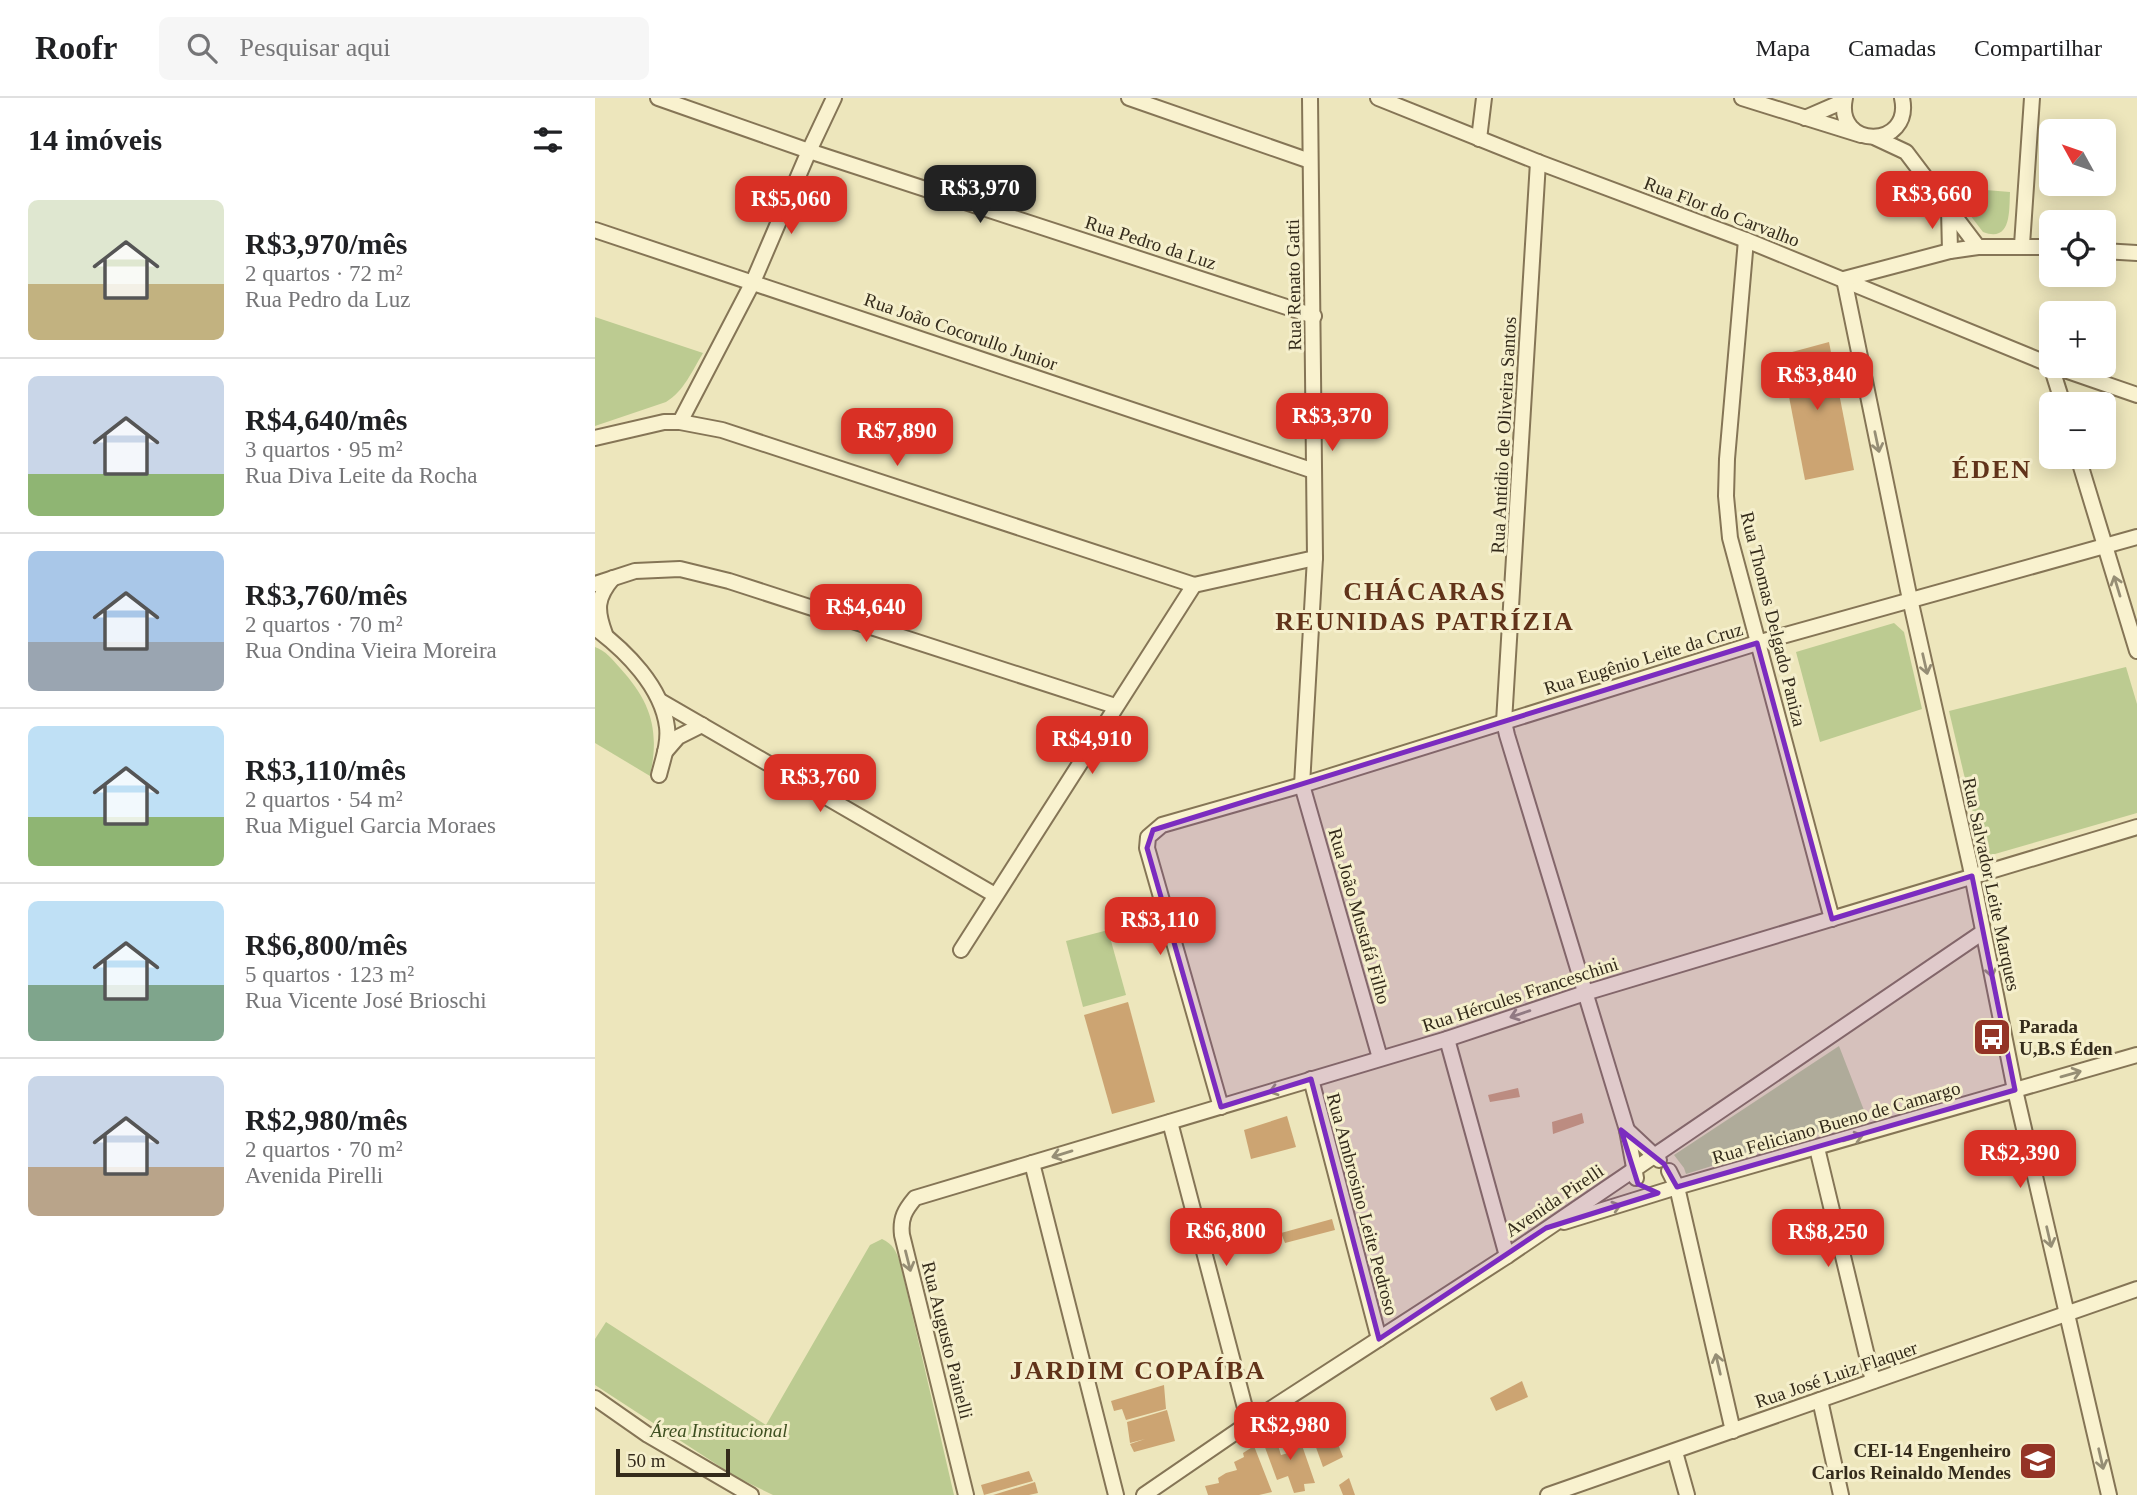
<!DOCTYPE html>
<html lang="pt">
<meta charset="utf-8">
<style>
body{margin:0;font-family:"Times New Roman",serif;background:#f6f6f6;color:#202124;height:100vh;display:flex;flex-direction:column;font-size:26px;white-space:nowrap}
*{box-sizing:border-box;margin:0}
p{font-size:23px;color:#757577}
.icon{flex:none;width:38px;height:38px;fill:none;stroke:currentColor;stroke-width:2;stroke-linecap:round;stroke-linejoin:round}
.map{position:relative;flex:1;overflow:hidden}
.details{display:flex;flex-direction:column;background:#fff;width:595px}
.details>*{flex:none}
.needle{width:46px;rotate:310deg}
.buttons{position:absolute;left:1444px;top:21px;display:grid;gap:14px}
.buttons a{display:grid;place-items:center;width:77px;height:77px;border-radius:10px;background:#fff;box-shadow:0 4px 18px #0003;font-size:35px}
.scale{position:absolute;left:21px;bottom:18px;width:114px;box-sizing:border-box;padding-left:7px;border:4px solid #342b1b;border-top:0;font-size:19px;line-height:24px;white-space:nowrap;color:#342b1b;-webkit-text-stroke:5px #f5efcc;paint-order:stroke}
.price{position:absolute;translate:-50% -60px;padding:0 16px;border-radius:14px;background:#d93025;color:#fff;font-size:23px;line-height:46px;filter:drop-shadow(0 2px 4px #0008)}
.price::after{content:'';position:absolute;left:50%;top:42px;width:21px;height:16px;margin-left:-10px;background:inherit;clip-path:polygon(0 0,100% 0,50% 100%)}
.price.active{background:#222;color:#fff}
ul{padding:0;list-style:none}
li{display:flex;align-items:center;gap:21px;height:175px;padding:0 28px}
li+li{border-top:2px solid #e0e0e0}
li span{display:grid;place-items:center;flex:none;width:196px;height:140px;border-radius:10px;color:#555}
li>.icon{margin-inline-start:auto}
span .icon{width:84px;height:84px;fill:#fffc;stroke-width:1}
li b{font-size:30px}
h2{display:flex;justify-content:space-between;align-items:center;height:84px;padding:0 28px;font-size:30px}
header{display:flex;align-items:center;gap:42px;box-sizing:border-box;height:98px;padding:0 35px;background:#fff;border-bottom:2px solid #e0e0e0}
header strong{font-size:33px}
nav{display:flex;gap:38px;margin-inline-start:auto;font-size:24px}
.search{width:490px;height:63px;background:#f6f6f6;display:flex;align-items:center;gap:18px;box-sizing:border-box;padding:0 24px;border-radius:10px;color:#757577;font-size:26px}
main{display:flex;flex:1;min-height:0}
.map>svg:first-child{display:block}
</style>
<header>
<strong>Roofr</strong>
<div class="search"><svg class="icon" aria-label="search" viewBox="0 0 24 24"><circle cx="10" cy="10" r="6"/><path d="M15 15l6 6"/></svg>Pesquisar aqui</div>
<nav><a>Mapa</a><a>Camadas</a><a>Compartilhar</a></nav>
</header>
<main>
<section class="details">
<h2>14 imóveis<svg class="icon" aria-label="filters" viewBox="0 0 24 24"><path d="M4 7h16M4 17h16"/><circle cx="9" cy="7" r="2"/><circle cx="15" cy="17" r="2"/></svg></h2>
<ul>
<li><span style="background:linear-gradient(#dfe7d0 60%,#c2b280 0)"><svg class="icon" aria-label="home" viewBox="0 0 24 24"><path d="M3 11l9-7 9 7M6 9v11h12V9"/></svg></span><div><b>R$3,970/mês</b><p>2 quartos · 72 m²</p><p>Rua Pedro da Luz</p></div></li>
<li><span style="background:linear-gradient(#c9d6e8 70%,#8fb573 0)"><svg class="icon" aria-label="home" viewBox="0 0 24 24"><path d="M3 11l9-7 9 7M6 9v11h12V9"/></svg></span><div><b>R$4,640/mês</b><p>3 quartos · 95 m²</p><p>Rua Diva Leite da Rocha</p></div></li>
<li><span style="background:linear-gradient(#a9c7e8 65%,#9aa5b1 0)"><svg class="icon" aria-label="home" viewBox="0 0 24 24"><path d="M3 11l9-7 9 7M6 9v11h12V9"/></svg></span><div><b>R$3,760/mês</b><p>2 quartos · 70 m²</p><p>Rua Ondina Vieira Moreira</p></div></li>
<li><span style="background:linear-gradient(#bfe0f5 65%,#8fb573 0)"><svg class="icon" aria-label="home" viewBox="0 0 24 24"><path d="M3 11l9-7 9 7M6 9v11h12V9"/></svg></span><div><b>R$3,110/mês</b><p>2 quartos · 54 m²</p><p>Rua Miguel Garcia Moraes</p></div></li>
<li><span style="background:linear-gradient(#bfe0f5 60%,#7fa58c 0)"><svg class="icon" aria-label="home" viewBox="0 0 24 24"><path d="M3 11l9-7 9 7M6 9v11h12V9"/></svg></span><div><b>R$6,800/mês</b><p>5 quartos · 123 m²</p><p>Rua Vicente José Brioschi</p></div></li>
<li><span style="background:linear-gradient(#c9d6e8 65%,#b9a48a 0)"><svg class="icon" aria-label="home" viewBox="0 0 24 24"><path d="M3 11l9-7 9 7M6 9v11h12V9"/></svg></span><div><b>R$2,980/mês</b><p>2 quartos · 70 m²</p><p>Avenida Pirelli</p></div></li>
</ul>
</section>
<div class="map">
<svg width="1542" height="1397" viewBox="0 0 1542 1397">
<rect width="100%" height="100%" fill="#ede6bc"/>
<g fill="#bccb91">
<path d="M1366,90L1415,94C1414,112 1417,145 1388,134L1365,104Z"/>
<path d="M0,219L108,255C97,273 89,293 71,304L0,328Z"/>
<path d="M1299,525L1309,534L1327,611L1225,644L1201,554Z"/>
<path d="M0,549C11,553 17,561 25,570C56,604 65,632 55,678L0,645Z"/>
<path d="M1531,569L1542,606V715L1393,758L1388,757L1354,613Z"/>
<path d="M513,832L531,897L488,909L471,843Z"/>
<path d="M1244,948L1272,1020L1091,1076L1089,1070L1079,1057Z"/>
<path d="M287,1141C298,1146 301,1153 305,1164L359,1397H178L141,1379L0,1287V1241L11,1224L171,1327L275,1147Z"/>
</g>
<g fill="#cca472">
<path d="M1234,244L1259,372L1210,382L1186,257Z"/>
<path d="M533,904L560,1004L517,1016L489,917Z"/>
<path d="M923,990L925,999L895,1004L893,997Z"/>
<path d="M987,1015L989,1025L958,1036L957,1024Z"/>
<path d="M692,1018L701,1049L656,1061L649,1032Z"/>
<path d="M737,1121L740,1132L690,1145L686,1135Z"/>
<path d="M927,1283L933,1299L901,1313L895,1300Z"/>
<path d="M569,1287L571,1311L531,1322L527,1311L519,1313L516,1303Z"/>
<path d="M718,1309L725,1322L733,1320L748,1359L728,1369L708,1313Z"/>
<path d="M572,1312L580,1343L539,1354L535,1346L550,1341L535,1345L532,1324Z"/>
<path d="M701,1330L720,1385L709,1386L710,1393L699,1395L693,1378L682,1382L668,1344L680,1338L686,1357L697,1354L690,1336Z"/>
<path d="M659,1348L677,1394L664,1397H613L610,1388L624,1385L623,1380L631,1375L642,1372L639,1364L649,1359L648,1355Z"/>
<path d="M434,1373L438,1383L389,1397L386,1387Z"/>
<path d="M754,1380L760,1397H748L744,1387Z"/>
<path d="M440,1384L443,1395L434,1397H398Z"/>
</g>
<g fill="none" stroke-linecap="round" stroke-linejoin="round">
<defs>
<g id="street">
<path d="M63,0L214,53L719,218"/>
<path d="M534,0L715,63"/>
<path d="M715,0L720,460L707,687L785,960"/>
<path d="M783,0L943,64L1151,142L1456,267"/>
<path d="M1147,0L1266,37"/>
<path d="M1250,0C1239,52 1318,51 1307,0"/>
<path d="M1210,20L1249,3"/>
<path d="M1281,40L1311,54L1383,149"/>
<path d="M884,41L889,0"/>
<path d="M943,64L909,624L912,637L1032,1032L1041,1080"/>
<path d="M1354,111L1355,153"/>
<path d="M0,132L719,373"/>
<path d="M1151,142L1132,361L1131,398L1135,440L1237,821"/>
<path d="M1427,147L1437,0"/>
<path d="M1456,149H1383L1355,153L1249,181L1313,492L1375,767L1420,992L1514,1397"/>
<path d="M1508,153L1542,155"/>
<path d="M1456,268L1468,306"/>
<path d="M1458,268L1542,297"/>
<path d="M85,324L158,184L214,53L239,0"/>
<path d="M0,340L69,324H85L127,332L599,487"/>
<path d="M1483,359L1542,553"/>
<path d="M0,486L40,473L85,471L134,483L520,608"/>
<path d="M599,487L720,460"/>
<path d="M0,530C31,553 67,589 72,629C74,645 68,661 64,677"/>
<path d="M10,536C1,512 1,500 18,480"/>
<path d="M67,604L400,797"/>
<path d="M70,654L83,639L107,627"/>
<path d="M366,852L599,487"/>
<path d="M852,941L912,1158"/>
<path d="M716,981L784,1241"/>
<path d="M626,1009L552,750L553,739L567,727L707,687L1162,545L1542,439"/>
<path d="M575,1024L654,1325"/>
<path d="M1032,1032L1064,1062"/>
<path d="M1222,1050L1278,1283"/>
<path d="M437,1065L521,1397"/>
<path d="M1074,1073L1082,1089L1138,1333"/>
<path d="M969,1124L1082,1089L1542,957"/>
<path d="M0,1300L53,1337L156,1397"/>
<path d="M1225,1302L1246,1397"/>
<path d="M1080,1354L1092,1397"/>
<path d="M371,1397L307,1137C305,1120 310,1112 320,1100L852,941L990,895L1542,729"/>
<path d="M549,1397L654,1325L912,1158L1388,834"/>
<path d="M953,1397L1542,1191"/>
</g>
</defs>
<use href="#street" stroke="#857556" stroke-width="18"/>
<use href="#street" stroke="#f9f2cf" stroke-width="14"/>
</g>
<defs><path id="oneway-shaft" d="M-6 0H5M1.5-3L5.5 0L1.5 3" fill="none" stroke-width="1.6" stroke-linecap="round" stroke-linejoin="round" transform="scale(1.75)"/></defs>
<g stroke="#968e75">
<use href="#oneway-shaft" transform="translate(1282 344) rotate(78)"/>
<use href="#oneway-shaft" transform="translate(1522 488) rotate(-107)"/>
<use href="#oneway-shaft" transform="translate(1330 566) rotate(77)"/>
<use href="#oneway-shaft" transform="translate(1395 869) rotate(78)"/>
<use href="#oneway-shaft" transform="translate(925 916) rotate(161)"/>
<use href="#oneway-shaft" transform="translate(1476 976) rotate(-16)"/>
<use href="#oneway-shaft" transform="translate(684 991) rotate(163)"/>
<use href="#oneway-shaft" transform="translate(1258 1040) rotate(-16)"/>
<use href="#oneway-shaft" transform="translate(467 1056) rotate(163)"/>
<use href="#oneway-shaft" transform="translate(1016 1110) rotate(-18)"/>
<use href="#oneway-shaft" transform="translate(1454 1139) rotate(77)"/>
<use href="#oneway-shaft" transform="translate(313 1163) rotate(76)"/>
<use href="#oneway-shaft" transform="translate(1123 1266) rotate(-103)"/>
<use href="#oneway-shaft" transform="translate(1506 1361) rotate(77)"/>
</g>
<path fill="#7b2cbf" fill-opacity="0.2" stroke="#7b2cbf" stroke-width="5" stroke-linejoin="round" d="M1162,545L1237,821L1377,778L1420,992L1082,1089L1069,1066L1026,1032L1043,1086L1063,1095L951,1130L784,1241L716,981L626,1009L552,750L558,732Z"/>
<defs>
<symbol id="bus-square" viewBox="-11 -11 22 22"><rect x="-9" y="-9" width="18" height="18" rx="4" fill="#943426" stroke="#f5efcc"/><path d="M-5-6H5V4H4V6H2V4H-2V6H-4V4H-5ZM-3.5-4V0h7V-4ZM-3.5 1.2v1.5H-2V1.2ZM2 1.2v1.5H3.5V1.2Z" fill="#fff"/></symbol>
<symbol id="school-square" viewBox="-11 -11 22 22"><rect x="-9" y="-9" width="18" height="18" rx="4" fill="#943426" stroke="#f5efcc"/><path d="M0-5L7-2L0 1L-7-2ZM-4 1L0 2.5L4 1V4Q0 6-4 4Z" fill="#fff"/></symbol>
</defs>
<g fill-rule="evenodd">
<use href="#bus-square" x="1375" y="917" width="44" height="44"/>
<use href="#school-square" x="1421" y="1341" width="44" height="44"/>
</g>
<g text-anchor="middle" stroke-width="6" stroke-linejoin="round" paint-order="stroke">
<g font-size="19" fill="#342b1b" stroke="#f5efcc">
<text transform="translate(1127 113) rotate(21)" y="7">Rua Flor do Carvalho</text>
<text transform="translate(556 144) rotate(18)" y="7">Rua Pedro da Luz</text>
<text transform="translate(698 187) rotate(-91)" y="7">Rua Renato Gatti</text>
<text transform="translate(366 233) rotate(19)" y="7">Rua João Cocorullo Junior</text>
<text transform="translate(908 337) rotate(-87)" y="7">Rua Antidio de Oliveira Santos</text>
<text transform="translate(1179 521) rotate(76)" y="7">Rua Thomas Delgado Paniza</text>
<text transform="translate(1048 560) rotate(-17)" y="7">Rua Eugênio Leite da Cruz</text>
<text transform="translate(1397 786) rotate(78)" y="7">Rua Salvador Leite Marques</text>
<text transform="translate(765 818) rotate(74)" y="7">Rua João Mustafá Filho</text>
<text transform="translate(925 896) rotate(-18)" y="7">Rua Hércules Franceschini</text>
<text transform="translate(1241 1024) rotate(-16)" y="7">Rua Feliciano Bueno de Camargo</text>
<text transform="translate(959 1102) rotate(-34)" y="7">Avenida Pirelli</text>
<text transform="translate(768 1106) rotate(75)" y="7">Rua Ambrosino Leite Pedroso</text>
<text transform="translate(353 1242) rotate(76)" y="7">Rua Augusto Painelli</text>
<text transform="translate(1241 1276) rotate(-19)" y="7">Rua José Luiz Flaquer</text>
</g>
<g font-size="19" font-weight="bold" fill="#342b1b" stroke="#f5efcc" text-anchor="start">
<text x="1424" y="935">Parada<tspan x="1424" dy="22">U,B.S Éden</tspan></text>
<text x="1416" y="1359" text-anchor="end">CEI-14 Engenheiro<tspan x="1416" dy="22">Carlos Reinaldo Mendes</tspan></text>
</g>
<g font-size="19" font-style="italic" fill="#3e5021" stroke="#f5efcc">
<text x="124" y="1339">Área Institucional</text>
</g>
<g font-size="26" font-weight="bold" letter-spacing="2" fill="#61331a" stroke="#f5efcc">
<text x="1397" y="380">ÉDEN</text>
<text x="830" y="502">CHÁCARAS<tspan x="830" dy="30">REUNIDAS PATRÍZIA</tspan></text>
<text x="543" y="1281">JARDIM COPAÍBA</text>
</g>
</g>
</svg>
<div class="buttons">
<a><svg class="needle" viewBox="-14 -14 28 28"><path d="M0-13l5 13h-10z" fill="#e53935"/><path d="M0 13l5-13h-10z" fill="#757577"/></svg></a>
<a><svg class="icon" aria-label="locate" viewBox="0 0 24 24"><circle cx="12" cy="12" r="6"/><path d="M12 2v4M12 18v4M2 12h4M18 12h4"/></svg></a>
<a>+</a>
<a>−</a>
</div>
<div class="scale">50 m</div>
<b class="price active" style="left:385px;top:127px">R$3,970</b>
<b class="price" style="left:1337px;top:133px">R$3,660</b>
<b class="price" style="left:196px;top:138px">R$5,060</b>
<b class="price" style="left:1222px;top:314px">R$3,840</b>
<b class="price" style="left:737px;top:355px">R$3,370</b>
<b class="price" style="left:302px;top:370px">R$7,890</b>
<b class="price" style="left:271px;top:546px">R$4,640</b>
<b class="price" style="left:497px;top:678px">R$4,910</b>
<b class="price" style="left:225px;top:716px">R$3,760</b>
<b class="price" style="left:565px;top:859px">R$3,110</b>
<b class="price" style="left:1425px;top:1092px">R$2,390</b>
<b class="price" style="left:631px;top:1170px">R$6,800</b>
<b class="price" style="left:1233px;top:1171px">R$8,250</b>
<b class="price" style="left:695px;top:1364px">R$2,980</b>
</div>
</main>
